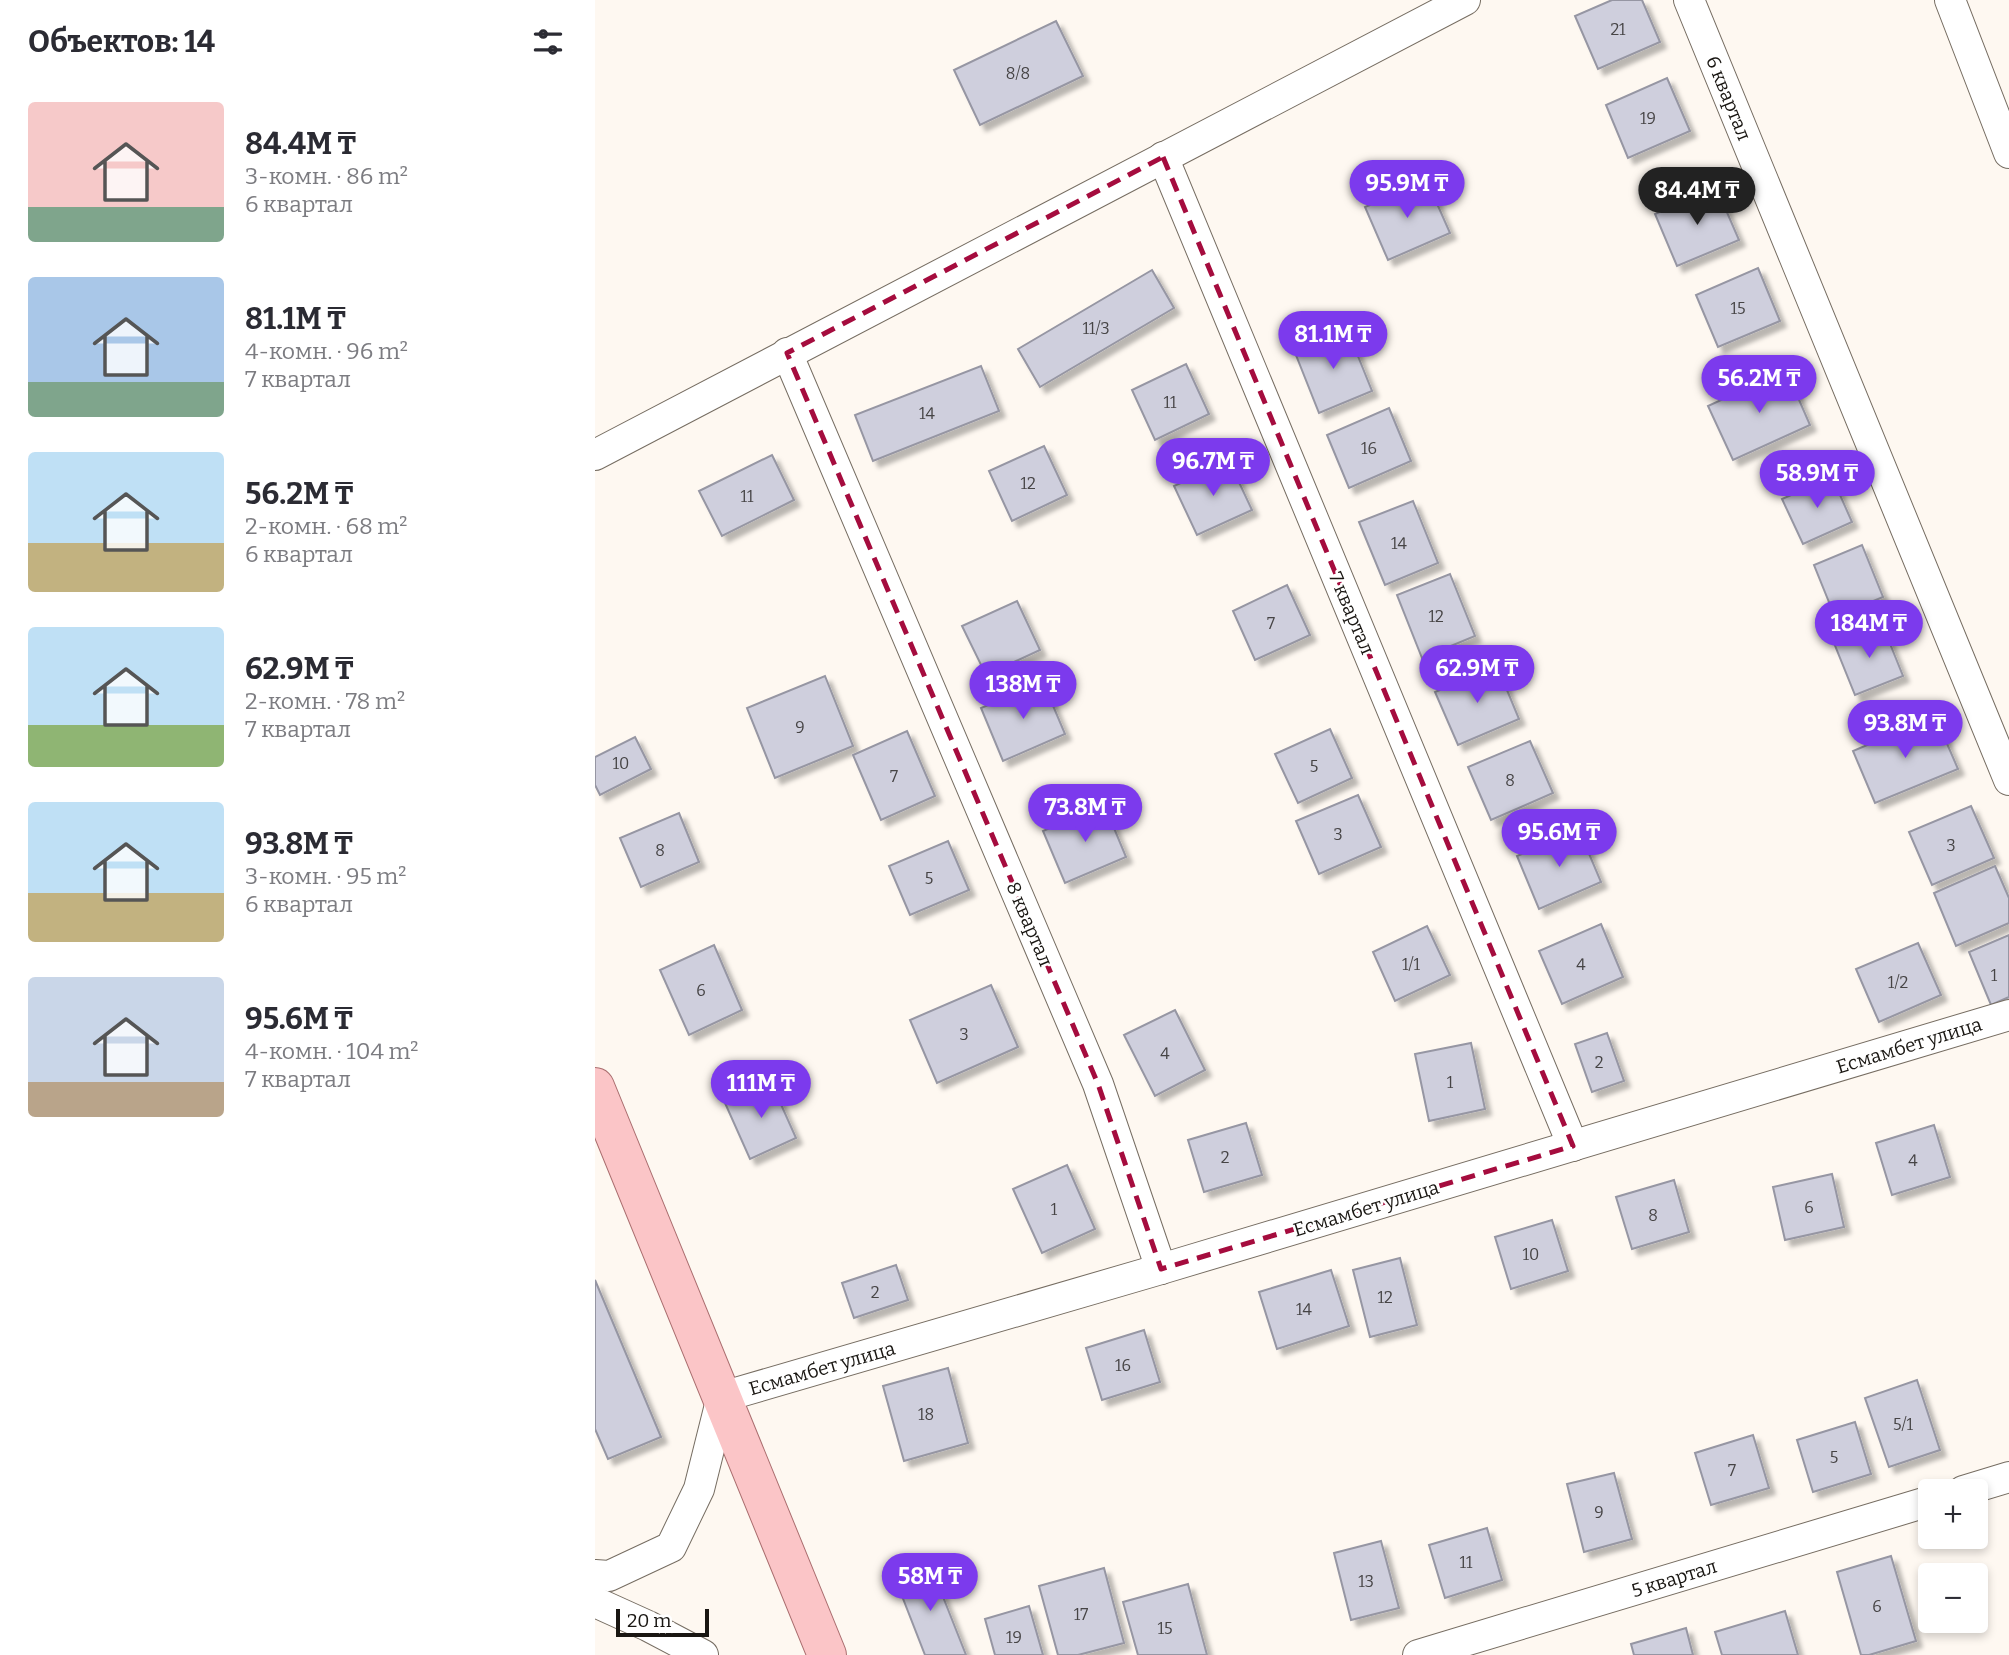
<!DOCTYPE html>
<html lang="ru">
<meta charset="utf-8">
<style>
body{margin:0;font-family:Bitter,serif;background:#f2f2f3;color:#2b2b33;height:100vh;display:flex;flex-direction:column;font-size:26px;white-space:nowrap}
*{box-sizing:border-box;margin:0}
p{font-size:23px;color:#7c7c81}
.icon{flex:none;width:38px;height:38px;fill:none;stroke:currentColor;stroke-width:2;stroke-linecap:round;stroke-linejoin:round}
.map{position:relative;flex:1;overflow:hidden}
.panel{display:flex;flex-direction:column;background:#fff;width:595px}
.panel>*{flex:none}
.fabs{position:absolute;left:1323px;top:1479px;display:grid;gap:14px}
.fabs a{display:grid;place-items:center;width:70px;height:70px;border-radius:7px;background:#fff;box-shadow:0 4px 10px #0003;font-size:35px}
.scale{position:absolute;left:21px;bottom:18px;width:93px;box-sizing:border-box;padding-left:7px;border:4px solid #191612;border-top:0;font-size:19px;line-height:24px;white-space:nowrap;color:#191612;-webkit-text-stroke:5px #fff;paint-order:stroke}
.price{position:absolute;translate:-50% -60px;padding:0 16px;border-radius:24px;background:#7c3aed;color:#fff;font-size:23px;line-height:46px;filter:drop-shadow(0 2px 4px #0008)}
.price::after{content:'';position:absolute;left:50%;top:42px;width:21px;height:16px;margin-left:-10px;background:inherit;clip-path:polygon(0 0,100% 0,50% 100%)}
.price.on{background:#222;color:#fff}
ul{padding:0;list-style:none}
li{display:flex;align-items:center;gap:21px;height:175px;padding:0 28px}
li span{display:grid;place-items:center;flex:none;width:196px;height:140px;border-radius:7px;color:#555}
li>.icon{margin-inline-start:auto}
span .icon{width:84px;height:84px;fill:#fffc;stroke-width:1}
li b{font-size:30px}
h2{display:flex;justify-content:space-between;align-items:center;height:84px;padding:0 28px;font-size:30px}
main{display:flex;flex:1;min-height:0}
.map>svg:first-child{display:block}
</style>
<main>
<section class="panel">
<h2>Объектов: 14<svg class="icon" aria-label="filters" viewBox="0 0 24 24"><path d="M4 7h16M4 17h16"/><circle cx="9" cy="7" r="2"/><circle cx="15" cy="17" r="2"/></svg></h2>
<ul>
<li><span style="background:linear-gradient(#f6c9c9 75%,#7fa58c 0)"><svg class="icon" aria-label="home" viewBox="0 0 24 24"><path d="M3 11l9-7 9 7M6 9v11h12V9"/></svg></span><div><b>84.4M ₸</b><p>3-комн. · 86 m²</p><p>6 квартал</p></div></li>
<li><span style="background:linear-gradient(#a9c7e8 75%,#7fa58c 0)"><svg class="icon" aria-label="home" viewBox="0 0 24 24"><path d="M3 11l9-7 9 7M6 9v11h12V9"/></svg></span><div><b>81.1M ₸</b><p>4-комн. · 96 m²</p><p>7 квартал</p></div></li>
<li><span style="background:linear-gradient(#bfe0f5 65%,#c2b280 0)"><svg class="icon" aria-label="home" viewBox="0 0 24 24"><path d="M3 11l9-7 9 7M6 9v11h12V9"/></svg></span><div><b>56.2M ₸</b><p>2-комн. · 68 m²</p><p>6 квартал</p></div></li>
<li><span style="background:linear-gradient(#bfe0f5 70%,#8fb573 0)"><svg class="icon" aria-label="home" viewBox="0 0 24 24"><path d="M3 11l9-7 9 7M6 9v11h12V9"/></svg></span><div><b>62.9M ₸</b><p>2-комн. · 78 m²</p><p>7 квартал</p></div></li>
<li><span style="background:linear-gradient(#bfe0f5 65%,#c2b280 0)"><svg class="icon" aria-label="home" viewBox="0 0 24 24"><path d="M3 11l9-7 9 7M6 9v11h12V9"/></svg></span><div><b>93.8M ₸</b><p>3-комн. · 95 m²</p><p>6 квартал</p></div></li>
<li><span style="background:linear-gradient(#c9d6e8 75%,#b9a48a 0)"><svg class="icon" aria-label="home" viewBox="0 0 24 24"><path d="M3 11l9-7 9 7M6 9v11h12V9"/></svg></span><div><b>95.6M ₸</b><p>4-комн. · 104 m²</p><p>7 квартал</p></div></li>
</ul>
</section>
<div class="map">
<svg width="1414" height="1655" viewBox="0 0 1414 1655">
<defs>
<filter id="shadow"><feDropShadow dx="6" dy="6" stdDeviation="2" flood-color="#0004"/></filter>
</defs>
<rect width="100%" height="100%" fill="#fef8f1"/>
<g fill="#cfcfdd" stroke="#9696a3" stroke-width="2" filter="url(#shadow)">
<path d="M1017,0H1047L1065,42L1003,69L980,16Z"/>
<path d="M461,21L488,76L385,125L359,70Z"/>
<path d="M1072,78L1095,131L1033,158L1011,105Z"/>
<path d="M832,181L855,233L793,260L770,207Z"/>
<path d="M1121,187L1144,240L1082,266L1060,214Z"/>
<path d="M1163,268L1185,321L1123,347L1101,295Z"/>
<path d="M557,270L579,308L445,387L423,349Z"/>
<path d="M752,329L777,391L724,413L699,350Z"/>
<path d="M591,364L614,414L560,440L537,390Z"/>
<path d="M386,366L404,411L278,461L260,415Z"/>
<path d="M1191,370L1215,425L1138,460L1113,406Z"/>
<path d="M794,408L816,461L754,488L732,435Z"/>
<path d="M449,446L472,495L417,521L394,471Z"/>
<path d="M177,455L199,500L127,536L104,491Z"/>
<path d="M634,461L657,510L602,535L579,486Z"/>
<path d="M1237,477L1257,522L1208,544L1187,499Z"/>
<path d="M818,501L843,563L790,585L764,522Z"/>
<path d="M1267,545L1288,597L1240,617L1219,565Z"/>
<path d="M855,574L880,636L827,658L802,595Z"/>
<path d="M692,585L715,635L660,660L638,611Z"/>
<path d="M422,601L445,650L391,675L367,626Z"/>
<path d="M1287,624L1308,676L1260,695L1239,643Z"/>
<path d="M902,666L924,719L863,745L840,692Z"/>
<path d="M230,676L258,746L180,778L152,708Z"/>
<path d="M448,682L470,734L408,761L386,708Z"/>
<path d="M1340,716L1363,769L1280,803L1258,751Z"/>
<path d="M735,729L757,778L703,803L680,754Z"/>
<path d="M312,731L340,796L286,820L258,755Z"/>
<path d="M40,737L56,769L5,795L0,785V757Z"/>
<path d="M935,741L958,793L896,820L873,767Z"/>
<path d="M763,795L786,847L724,874L701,821Z"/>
<path d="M509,804L531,857L470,883L448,831Z"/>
<path d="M1376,806L1399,858L1337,885L1314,832Z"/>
<path d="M84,813L104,862L46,887L25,838Z"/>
<path d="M984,830L1006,882L944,909L922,856Z"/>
<path d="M353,841L374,890L315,915L294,866Z"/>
<path d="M1400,866L1414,898V923L1361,946L1339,893Z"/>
<path d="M1006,924L1028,977L967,1004L944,951Z"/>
<path d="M832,926L855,975L800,1001L778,952Z"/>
<path d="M1414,935V997L1396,1005L1374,952Z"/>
<path d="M1323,943L1346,995L1284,1022L1261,969Z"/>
<path d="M119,945L147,1010L94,1035L65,970Z"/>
<path d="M396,985L423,1047L342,1083L315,1020Z"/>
<path d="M580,1010L610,1070L560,1096L529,1035Z"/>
<path d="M1012,1033L1029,1081L997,1092L980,1044Z"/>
<path d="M876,1043L890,1109L834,1121L820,1054Z"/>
<path d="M176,1082L201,1138L155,1159L130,1103Z"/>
<path d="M651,1123L667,1175L609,1192L593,1140Z"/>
<path d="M1339,1125L1355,1177L1297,1195L1281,1143Z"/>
<path d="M472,1165L500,1229L447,1253L418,1189Z"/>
<path d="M1237,1174L1249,1227L1190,1240L1178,1187Z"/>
<path d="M1079,1180L1094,1232L1037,1249L1021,1197Z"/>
<path d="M957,1220L973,1271L916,1289L900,1237Z"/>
<path d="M805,1258L822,1325L775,1337L758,1270Z"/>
<path d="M301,1265L313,1300L259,1318L247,1283Z"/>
<path d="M736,1270L754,1326L682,1349L664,1292Z"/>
<path d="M0,1280L66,1437L13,1459L0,1429Z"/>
<path d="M549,1330L565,1382L507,1400L491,1348Z"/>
<path d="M353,1368L373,1443L309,1461L288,1386Z"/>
<path d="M1322,1380L1345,1450L1294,1467L1270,1398Z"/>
<path d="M1260,1422L1276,1474L1218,1492L1202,1440Z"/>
<path d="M1158,1435L1174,1488L1116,1505L1100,1453Z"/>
<path d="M1019,1473L1037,1539L989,1552L972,1484Z"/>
<path d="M892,1528L907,1580L850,1598L834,1545Z"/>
<path d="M786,1541L804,1608L756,1620L739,1553Z"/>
<path d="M1296,1556L1321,1641L1274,1655H1266L1242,1572Z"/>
<path d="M335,1564L371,1655H330L300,1578Z"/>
<path d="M509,1568L529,1643L483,1655H463L444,1586Z"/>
<path d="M593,1584L612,1655H543L528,1602Z"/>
<path d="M434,1606L448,1655H400L390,1619Z"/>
<path d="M1190,1611L1203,1655H1127L1120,1632Z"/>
<path d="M1091,1628L1098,1655H1039L1036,1644Z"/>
</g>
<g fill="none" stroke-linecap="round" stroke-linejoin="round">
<defs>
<g id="minor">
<path d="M1094,0L1414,780"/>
<path d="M1355,0L1414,153"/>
<path d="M568,157L978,1146"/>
<path d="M192,353L503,1084L566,1269"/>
<path d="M0,455L870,0"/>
<path d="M1368,1491L1414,1477"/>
<path d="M0,1575L14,1576L76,1547L104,1489L127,1397L566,1269L1414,1015"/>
<path d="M0,1602L53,1626L108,1655"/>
<path d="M823,1655L1335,1501"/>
</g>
<path id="major" d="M0,1087L232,1655"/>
</defs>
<use href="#minor" stroke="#766d62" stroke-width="32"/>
<use href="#major" stroke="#aa6e6f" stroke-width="40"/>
<use href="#minor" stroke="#fff" stroke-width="30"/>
<use href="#major" stroke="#fbc5c7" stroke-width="38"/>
</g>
<path fill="none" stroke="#a50c3e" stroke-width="5" stroke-dasharray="14 9" stroke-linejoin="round" d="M568,157L978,1146L566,1269L503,1084L192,353Z"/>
<g text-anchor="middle" stroke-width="5" stroke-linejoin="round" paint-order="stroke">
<g font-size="16" fill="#464445">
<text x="1023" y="35">21</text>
<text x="423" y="79">8/8</text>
<text x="1053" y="124">19</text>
<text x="1143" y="314">15</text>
<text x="501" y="334">11/3</text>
<text x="575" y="408">11</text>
<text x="332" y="419">14</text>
<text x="774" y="454">16</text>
<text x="433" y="489">12</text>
<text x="152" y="502">11</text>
<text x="804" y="549">14</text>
<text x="841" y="622">12</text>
<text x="676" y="629">7</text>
<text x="205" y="733">9</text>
<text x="26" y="769">10</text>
<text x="719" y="772">5</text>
<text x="299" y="782">7</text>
<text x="915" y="786">8</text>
<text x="743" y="840">3</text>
<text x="1356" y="851">3</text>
<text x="65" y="856">8</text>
<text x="334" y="884">5</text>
<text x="816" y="970">1/1</text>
<text x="986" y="970">4</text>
<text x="1399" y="981">1</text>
<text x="1303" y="988">1/2</text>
<text x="106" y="996">6</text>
<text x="369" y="1040">3</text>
<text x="570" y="1059">4</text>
<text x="1004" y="1068">2</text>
<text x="855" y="1088">1</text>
<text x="630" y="1163">2</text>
<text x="1318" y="1166">4</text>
<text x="1214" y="1213">6</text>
<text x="459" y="1215">1</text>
<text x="1058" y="1221">8</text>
<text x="936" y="1260">10</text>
<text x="280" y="1298">2</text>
<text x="790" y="1303">12</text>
<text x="709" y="1315">14</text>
<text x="528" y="1371">16</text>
<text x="331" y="1420">18</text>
<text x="1308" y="1430">5/1</text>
<text x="1239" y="1463">5</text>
<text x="1137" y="1476">7</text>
<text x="1004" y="1518">9</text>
<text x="871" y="1568">11</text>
<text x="771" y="1587">13</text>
<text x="1282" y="1612">6</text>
<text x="486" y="1620">17</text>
<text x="570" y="1634">15</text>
<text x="419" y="1643">19</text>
</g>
<g font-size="19" fill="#191612" stroke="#fff">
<text transform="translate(1134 98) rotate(68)" y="7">6 квартал</text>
<text transform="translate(757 613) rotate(67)" y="7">7 квартал</text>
<text transform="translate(435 924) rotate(67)" y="7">8 квартал</text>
<text transform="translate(1314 1045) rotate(-17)" y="7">Есмамбет улица</text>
<text transform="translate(771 1208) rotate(-17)" y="7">Есмамбет улица</text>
<text transform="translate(227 1368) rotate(-16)" y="7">Есмамбет улица</text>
<text transform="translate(1079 1578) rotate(-17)" y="7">5 квартал</text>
</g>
</g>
</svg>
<div class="fabs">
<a>+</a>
<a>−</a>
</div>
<div class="scale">20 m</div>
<b class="price" style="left:812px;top:220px">95.9M ₸</b>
<b class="price on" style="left:1102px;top:227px">84.4M ₸</b>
<b class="price" style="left:738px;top:371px">81.1M ₸</b>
<b class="price" style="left:1164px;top:415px">56.2M ₸</b>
<b class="price" style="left:618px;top:498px">96.7M ₸</b>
<b class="price" style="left:1222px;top:510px">58.9M ₸</b>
<b class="price" style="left:1274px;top:660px">184M ₸</b>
<b class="price" style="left:882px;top:705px">62.9M ₸</b>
<b class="price" style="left:428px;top:721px">138M ₸</b>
<b class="price" style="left:1310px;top:760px">93.8M ₸</b>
<b class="price" style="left:490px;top:844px">73.8M ₸</b>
<b class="price" style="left:964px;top:869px">95.6M ₸</b>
<b class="price" style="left:166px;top:1120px">111M ₸</b>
<b class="price" style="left:335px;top:1613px">58M ₸</b>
</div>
</main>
